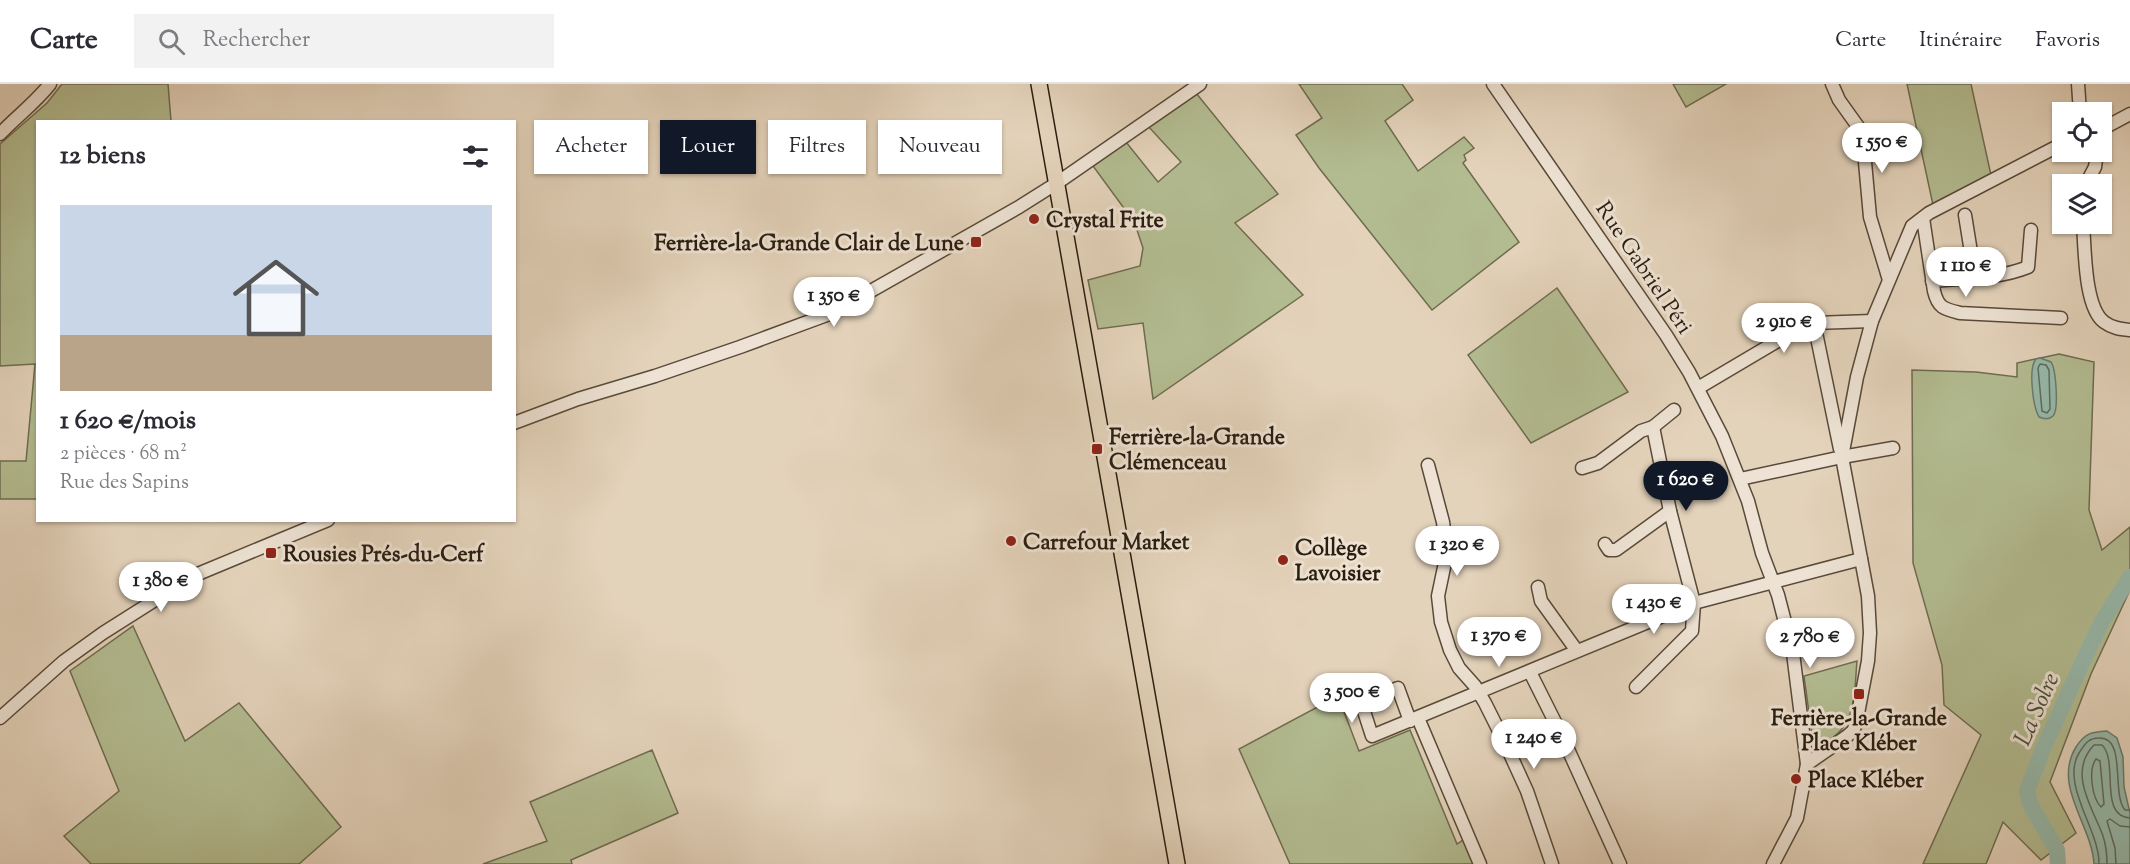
<!DOCTYPE html>
<html lang="fr">
<meta charset="utf-8">
<style>
body{margin:0;font-family:"Sorts Mill Goudy",serif;background:#f2f2f3;color:#2b2b33;height:100vh;display:flex;flex-direction:column;font-size:22px;white-space:nowrap}
*{box-sizing:border-box;margin:0}
p{font-size:20px;color:#7c7c81}
.icon{flex:none;width:33px;height:33px;fill:none;stroke:currentColor;stroke-width:2;stroke-linecap:round;stroke-linejoin:round}
.map{position:relative;flex:1;overflow:hidden}
.drawer{position:absolute;left:36px;top:36px;width:480px;height:402px;display:flex;flex-direction:column;background:#fff;border-radius:0px;box-shadow:0 2px 4px #0004}
.drawer>*{flex:none}
.guide{position:absolute;left:534px;top:36px;width:570px;height:54px;display:flex;gap:12px}
.tools{position:absolute;left:2052px;top:18px;display:grid;gap:12px}
.tools a{display:grid;place-items:center;width:60px;height:60px;border-radius:0px;background:#fff;box-shadow:0 2px 4px #0004;font-size:30px}
.price{position:absolute;translate:-50% -51px;padding:0 14px;border-radius:21px;background:#fff;color:#222;font-size:20px;line-height:39px;filter:drop-shadow(0 2px 3px #0008)}
.price::after{content:'';position:absolute;left:50%;top:36px;width:18px;height:14px;margin-left:-9px;background:inherit;clip-path:polygon(0 0,100% 0,50% 100%)}
.price.on{background:#111827;color:#fff}
ul{padding:0;list-style:none}
li{display:grid;align-content:center;gap:12px;height:318px;padding:0 24px}
li span{display:grid;place-items:center;height:186px;border-radius:0px;color:#555}
li>.icon{margin-inline-start:auto}
span .icon{width:108px;height:108px;fill:#fffc;stroke-width:1}
li b{font-size:26px}
h2{display:flex;justify-content:space-between;align-items:center;height:72px;padding:0 24px;font-size:26px}
.chip{padding:0 21px;border-radius:0px;background:#fff;box-shadow:0 2px 4px #0004;font-size:21px;line-height:54px}
.chip.on{background:#111827;color:#fff}
header{display:flex;align-items:center;gap:36px;box-sizing:border-box;height:84px;padding:0 30px;background:#fff;border-bottom:2px solid #e1e1e2}
header strong{font-size:28px}
nav{display:flex;gap:33px;margin-inline-start:auto;font-size:21px}
.search{width:420px;height:54px;background:#f2f2f3;display:flex;align-items:center;gap:15px;box-sizing:border-box;padding:0 21px;border-radius:0px;color:#7c7c81;font-size:22px}
.map>svg:first-child{display:block}
</style>
<header>
<strong>Carte</strong>
<div class="search"><svg class="icon" aria-label="search" viewBox="0 0 24 24"><circle cx="10" cy="10" r="6"/><path d="M15 15l6 6"/></svg>Rechercher</div>
<nav><a>Carte</a><a>Itinéraire</a><a>Favoris</a></nav>
</header>
<div class="map">
<svg width="2130" height="780" viewBox="0 0 2130 780">
<rect width="100%" height="100%" fill="#e4d3bb"/>
<filter id="stains"><feTurbulence type="fractalNoise" baseFrequency=".00333" numOctaves="4"/><feColorMatrix values="0 0 0 0 .2 0 0 0 0 .09 0 0 0 0 .02 0 0 0 .5 -.17"/></filter>
<radialGradient id="worn" r=".72"><stop offset=".6" stop-color="#630" stop-opacity="0"/><stop offset="1" stop-color="#630" stop-opacity=".3"/></radialGradient>
<g fill="#b3bc91" stroke="#6e6c50" stroke-width="1.5">
<path d="M62,0H168L171,37L38,38L37,415H0V377H26L35,280L0,282V60L47,19Z"/>
<path d="M1299,0H1402L1413,16L1385,37L1418,87L1464,53L1474,64L1464,71L1466,76L1463,79L1519,158L1432,226L1319,84L1296,51L1322,34Z"/>
<path d="M1673,0H1726L1686,23Z"/>
<path d="M1907,0H1971L1991,91L1933,121Z"/>
<path d="M1196,9L1278,110L1235,139L1303,211L1153,315L1143,239L1098,245L1088,196L1140,182L1143,164L1130,125L1126,127L1093,82L1126,58L1158,98L1181,78L1147,41Z"/>
<path d="M1557,204L1628,308L1531,359L1468,271Z"/>
<path d="M2059,270L2094,278L2089,426L2102,466L2130,443V506L2091,590L2050,698L2076,749L2041,776L2003,738L1986,780H1923L1981,651L1944,621L1942,581L1913,479L1912,286L1976,288L2017,293V279Z"/>
<path d="M133,542L185,657L239,619L341,743L299,780H91L64,752L119,707L70,587Z"/>
<path d="M1857,577C1854,611 1857,648 1818,661L1813,658L1804,592Z"/>
<path d="M1338,612L1359,667L1410,646L1457,760L1466,754L1476,780H1290L1239,665Z"/>
<path d="M652,666L678,729L571,776L572,780H483L547,757L530,718Z"/>
</g>
<g fill="#97b9ab" stroke="#6b7b6d" stroke-width="1.5">
<path d="M2040,274L2051,278C2056,285 2059,326 2053,332C2049,336 2044,335 2039,333C2033,323 2028,284 2036,275Z"/>
<path d="M2107,647L2117,654L2123,673L2124,703L2130,729V780H2094C2092,741 2052,702 2076,663C2085,649 2091,648 2107,647Z"/>
</g>
<g fill="none" stroke-linecap="round" stroke-linejoin="round">
<g stroke="#606b5d" stroke-width="1.5">
<path d="M2040,280L2046,281L2049,286L2050,325L2047,329L2042,327L2038,284Z"/>
<path d="M2096,675L2100,677L2104,720L2101,723C2092,714 2088,686 2096,675Z"/>
<path d="M2099,780C2100,747 2060,700 2079,669C2085,660 2088,654 2099,654C2127,653 2111,710 2125,726H2130"/>
<path d="M2107,780C2107,771 2106,761 2103,752C2093,724 2067,689 2094,661H2102C2119,677 2098,732 2130,734"/>
<path d="M2116,780L2115,764L2107,737L2110,735L2120,742L2130,743"/>
</g>
<path stroke="#97b9ab" stroke-width="16" d="M2058,780L2057,766L2030,720L2027,707L2043,665L2090,562L2103,536L2130,493"/>
<defs>
<g id="minor">
<path d="M1493,0L1666,251L1689,288L1722,352L1748,417L1762,469L1778,511L1793,569L1807,680"/>
<path d="M1832,0L1839,16L1859,44L1863,56L1870,133L1889,196"/>
<path d="M2078,0L2080,28"/>
<path d="M2102,45L2130,30"/>
<path d="M0,50C16,33 35,19 50,0"/>
<path d="M2086,100L2095,83L2097,68"/>
<path d="M1965,131L1975,193"/>
<path d="M1923,134L1934,207C1938,224 1944,225 1960,229L2061,234"/>
<path d="M2083,140C2085,163 2084,223 2104,238C2112,244 2120,245 2130,246"/>
<path d="M1932,197C1963,194 1999,195 2028,183L2031,146"/>
<path d="M1814,239L1840,365"/>
<path d="M1698,304L1803,242L1814,239L1872,237"/>
<path d="M514,339L578,315L655,292L740,263L832,229L1019,123L1057,99L1200,0"/>
<path d="M1428,381L1443,438L1447,469L1438,512L1441,538L1450,566L1459,584L1475,602L1485,619L1506,661L1527,707L1552,780"/>
<path d="M1582,384L1598,379L1641,347L1653,343L1674,326"/>
<path d="M1740,395L1842,373L1893,364"/>
<path d="M1605,460L1609,466H1616L1670,427"/>
<path d="M1538,503L1541,517L1577,567"/>
<path d="M1530,588L1562,652L1620,780"/>
<path d="M1636,603L1692,547L1694,519L1670,427L1653,343"/>
<path d="M0,634L64,577L103,549L193,492L328,436"/>
<path d="M1418,634L1480,780"/>
<path d="M1410,637L1398,604L1361,618L1372,652L1694,519L1861,475"/>
<path d="M1773,780L1797,734L1807,680L1846,653L1853,647L1856,640L1868,577L1870,549L1868,512L1842,373L1857,293L1872,237L1912,142L1929,129L2062,60"/>
</g>
<path id="major" d="M1039,0L1177,780"/>
</defs>
<use href="#minor" stroke="#584a3a" stroke-width="15"/>
<use href="#major" stroke="#291d0f" stroke-width="18"/>
<use href="#minor" stroke="#ede2d3" stroke-width="12"/>
<use href="#major" stroke="#e4d3bb" stroke-width="15"/>
</g>
<g fill="#8f2418" stroke="#ede2d3" stroke-width="2">
<circle cx="1034" cy="135" r="6"/>
<rect x="970" y="152" width="12" height="12" rx="3"/>
<rect x="1091" y="359" width="12" height="12" rx="3"/>
<circle cx="1011" cy="457" r="6"/>
<rect x="265" y="463" width="12" height="12" rx="3"/>
<circle cx="1283" cy="476" r="6"/>
<rect x="1853" y="604" width="12" height="12" rx="3"/>
<circle cx="1796" cy="695" r="6"/>
</g>
<g text-anchor="middle" stroke-width="6" stroke-linejoin="round" paint-order="stroke">
<g font-size="22" font-weight="bold" fill="#291d0f" stroke="#ede2d3" text-anchor="start">
<text x="1046" y="143">Crystal Frite</text>
<text x="964" y="166" text-anchor="end">Ferrière-la-Grande Clair de Lune</text>
<text x="1109" y="360">Ferrière-la-Grande<tspan x="1109" dy="25">Clémenceau</tspan></text>
<text x="1023" y="465">Carrefour Market</text>
<text x="1295" y="471">Collège<tspan x="1295" dy="25">Lavoisier</tspan></text>
<text x="283" y="477">Rousies Prés-du-Cerf</text>
<text x="1859" y="641" text-anchor="middle">Ferrière-la-Grande<tspan x="1859" dy="25">Place Kléber</tspan></text>
<text x="1808" y="703">Place Kléber</text>
</g>
<g font-size="22" fill="#291d0f" stroke="#ede2d3">
<text transform="translate(1645 183) rotate(56)" y="8">Rue Gabriel Péri</text>
</g>
<g font-size="24" font-style="italic" fill="#4a4c3e" stroke="#ede2d3">
<text transform="translate(2036 625) rotate(-66)" y="8">La Solre</text>
</g>
</g>
<rect width="100%" height="100%" filter="url(#stains)"/>
<rect width="100%" height="100%" fill="url(#worn)"/>
</svg>
<div class="tools">
<a><svg class="icon" aria-label="locate" viewBox="0 0 24 24"><circle cx="12" cy="12" r="6"/><path d="M12 2v4M12 18v4M2 12h4M18 12h4"/></svg></a>
<a><svg class="icon" aria-label="layers" viewBox="0 0 24 24"><path d="M12 4l9 5-9 5-9-5zM3 14l9 5 9-5"/></svg></a>
</div>
<b class="price" style="left:1882px;top:90px">1 550 €</b>
<b class="price" style="left:1966px;top:214px">1 110 €</b>
<b class="price" style="left:834px;top:244px">1 350 €</b>
<b class="price" style="left:1784px;top:270px">2 910 €</b>
<b class="price on" style="left:1686px;top:428px">1 620 €</b>
<b class="price" style="left:1457px;top:493px">1 320 €</b>
<b class="price" style="left:161px;top:529px">1 380 €</b>
<b class="price" style="left:1654px;top:551px">1 430 €</b>
<b class="price" style="left:1499px;top:584px">1 370 €</b>
<b class="price" style="left:1810px;top:585px">2 780 €</b>
<b class="price" style="left:1352px;top:640px">3 500 €</b>
<b class="price" style="left:1534px;top:686px">1 240 €</b>
<div class="guide">
<a class="chip">Acheter</a>
<a class="chip on">Louer</a>
<a class="chip">Filtres</a>
<a class="chip">Nouveau</a>
</div>
<section class="drawer">
<h2>12 biens<svg class="icon" aria-label="filters" viewBox="0 0 24 24"><path d="M4 7h16M4 17h16"/><circle cx="9" cy="7" r="2"/><circle cx="15" cy="17" r="2"/></svg></h2>
<ul>
<li><span style="background:linear-gradient(#c9d6e8 70%,#b9a48a 0)"><svg class="icon" aria-label="home" viewBox="0 0 24 24"><path d="M3 11l9-7 9 7M6 9v11h12V9"/></svg></span><div><b>1 620 €/mois</b><p>2 pièces · 68 m²</p><p>Rue des Sapins</p></div></li>
</ul>
</section>
</div>
